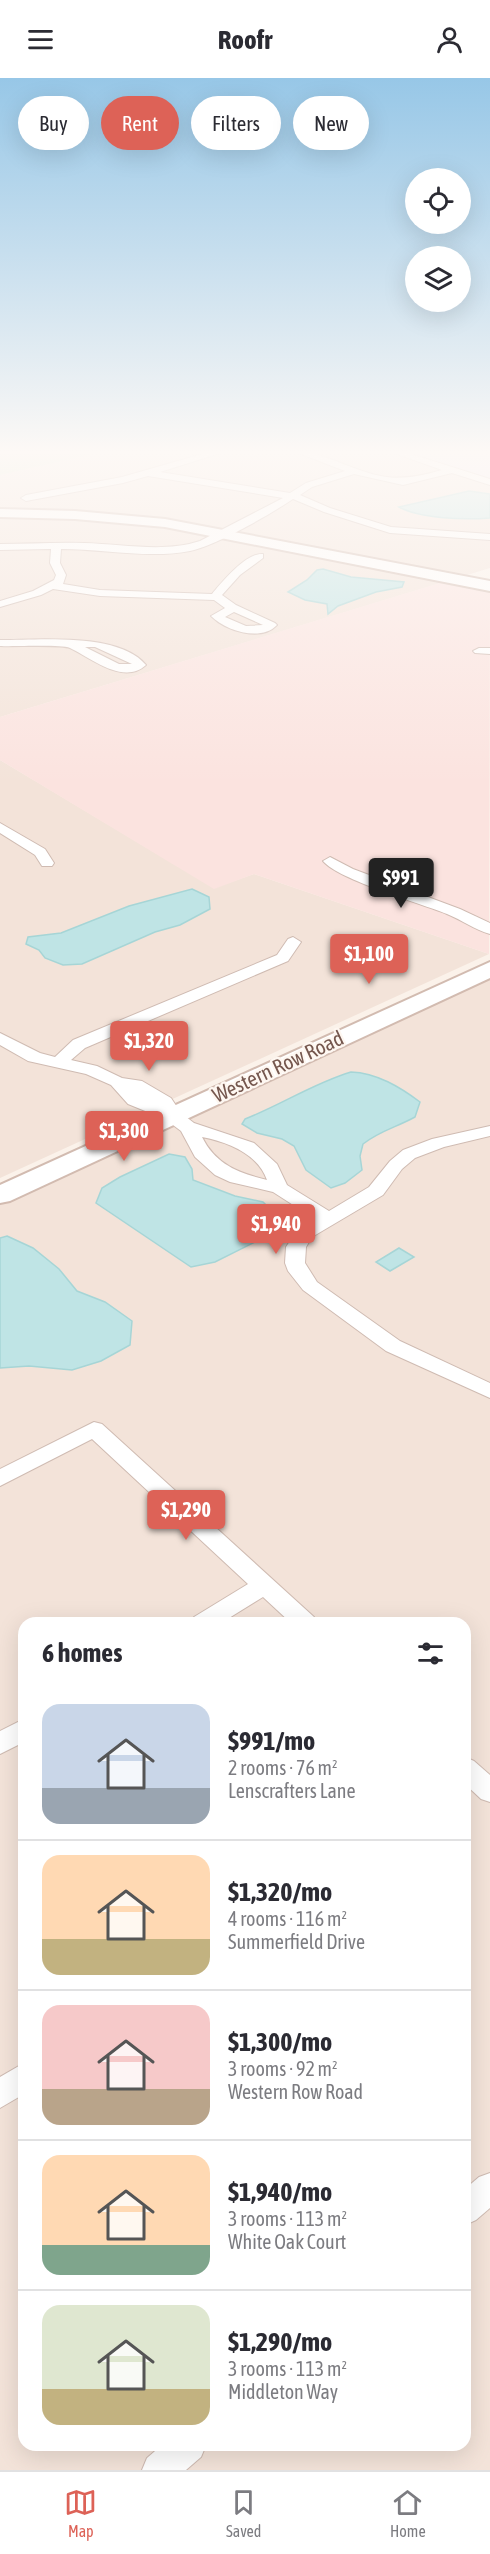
<!DOCTYPE html>
<meta charset="utf-8">
<style>
body{margin:0;font-family:"Asap Condensed",sans-serif;background:#f2f2f3;color:#2b2b33;height:100vh;display:flex;flex-direction:column;font-size:22px;white-space:nowrap}
*{box-sizing:border-box;margin:0}
p{font-size:20px;color:#7c7c81}
.icon{flex:none;width:33px;height:33px;fill:none;stroke:currentColor;stroke-width:2;stroke-linecap:round;stroke-linejoin:round}
.map{position:relative;flex:1;overflow:hidden}
.sheet{position:absolute;left:18px;top:1539px;width:453px;height:834px;display:flex;flex-direction:column;background:#fff;border-radius:18px;box-shadow:0 6px 24px #0002}
.sheet>*{flex:none}
.top-card{position:absolute;left:18px;top:18px;width:454px;height:54px;display:flex;gap:12px}
.buttons{position:absolute;left:405px;top:90px;display:grid;gap:12px}
.buttons a{display:grid;place-items:center;width:66px;height:66px;border-radius:50%;background:#fff;box-shadow:0 6px 24px #0002;font-size:30px}
.price{position:absolute;translate:-50% -51px;padding:0 14px;border-radius:6px;background:#dd6257;color:#fff;font-size:20px;line-height:39px;filter:drop-shadow(0 2px 3px #0008)}
.price::after{content:'';position:absolute;left:50%;top:36px;width:18px;height:14px;margin-left:-9px;background:inherit;clip-path:polygon(0 0,100% 0,50% 100%)}
.price.selected{background:#222;color:#fff}
ul{padding:0;list-style:none}
li{display:flex;align-items:center;gap:18px;height:150px;padding:0 24px}
li+li{border-top:2px solid #e1e1e2}
li span{display:grid;place-items:center;flex:none;width:168px;height:120px;border-radius:18px;color:#555}
li>.icon{margin-inline-start:auto}
span .icon{width:72px;height:72px;fill:#fffc;stroke-width:1}
li b{font-size:26px}
h2{display:flex;justify-content:space-between;align-items:center;height:72px;padding:0 24px;font-size:26px}
.tag{padding:0 21px;border-radius:27px;background:#fff;box-shadow:0 6px 24px #0002;font-size:21px;line-height:54px}
.tag.selected{background:#dd6257;color:#fff}
header{display:flex;justify-content:space-between;align-items:center;height:78px;padding:0 24px;background:#fff;font-size:27px;font-weight:700}
.tabs{display:flex;justify-content:space-around;align-items:center;height:84px;border-top:2px solid #e1e1e2;background:#fff;font-size:16px;color:#7c7c81}
.tabs a{display:grid;justify-items:center;gap:3px}
.tabs .selected{color:#dd6257}
.map>svg:first-child{display:block}
</style>
<header><svg class="icon" aria-label="menu" viewBox="0 0 24 24"><path d="M4 6h16M4 12h16M4 18h16"/></svg>Roofr<svg class="icon" aria-label="person" viewBox="0 0 24 24"><circle cx="12" cy="8" r="4"/><path d="M4 21q1-7 8-7t8 7"/></svg></header>
<div class="map">
<svg width="490" height="2392" viewBox="0 0 490 2392">
<rect width="100%" height="100%" fill="#fbf2ea"/>
<g fill="#f3e3d9" fill-rule="evenodd">
<path d="M115,371H387L490,404V490L0,639V397Z"/>
<path d="M0,682L214,810L254,796L489,876L0,1100Z"/>
<path d="M490,891V2392H0V1124ZM24,1545H465V2367H24Z"/>
</g>
<path fill="#fbe3df" d="M453,501L490,508L489,876L254,796L214,811L0,682V639Z"/>
<path fill="#efe6f8" d="M414,371H490V404L398,375Z"/>
<path fill="#dae9c9" d="M0,371H115L0,397Z"/>
<g fill="#bfe4e5" stroke="#a6d5d6" stroke-width="1.5">
<path d="M469,413L490,416V440C465,442 421,441 399,429Z"/>
<path d="M323,491L351,499L404,504L402,509L376,514L338,528L328,536L327,526L305,522L288,514L307,502L317,492Z"/>
<path d="M192,811L209,819L210,831L180,847L155,854L82,886L63,887L45,880L39,872L26,866L28,859L61,855L129,828Z"/>
<path d="M351,994C377,995 400,1009 420,1024L415,1039C397,1049 379,1053 363,1066L360,1078L362,1092L345,1105L331,1110L306,1092L294,1068L282,1061L257,1055L242,1046L245,1041C281,1027 314,1005 351,994Z"/>
<path d="M169,1076L185,1079L192,1091L193,1102L235,1118L263,1124L280,1141L263,1160L215,1184L191,1189L96,1125L102,1110L120,1099Z"/>
<path d="M7,1158L33,1170L59,1191L77,1213L105,1224L132,1243L130,1267L101,1283L72,1292L29,1288L0,1290V1160Z"/>
<path d="M399,1170L414,1179L390,1193L376,1184Z"/>
</g>
<g fill="none" stroke-linecap="round" stroke-linejoin="round">
<defs>
<g id="street">
<path d="M220,371H233L160,394L290,415L306,405L345,393L288,371C304,371 318,377 333,382C379,400 394,406 442,392L383,371H395L490,401V407L452,395L403,407L354,396L312,409L300,417L330,430L391,449L490,456V462L390,455L324,434L293,421C269,437 217,467 190,473C150,481 102,471 61,471L60,485L66,497L63,506L100,512L212,516C222,504 247,474 263,476V480L240,497L222,517L236,527L275,545L277,547C261,564 226,553 211,538L225,530L214,522L100,518L53,511L41,517L0,529V523L33,513L54,502L56,497L50,485L51,471L0,472V466C28,466 56,464 84,465C122,466 164,475 200,463L283,420L148,398L123,405L26,423L21,420L26,417L122,399ZM234,534L263,547L246,548L225,539Z"/>
<path d="M0,562C39,562 119,554 146,587C123,608 90,579 70,570C60,566 13,569 0,568ZM85,569H95L132,586H119Z"/>
<path d="M479,570H490V576L475,575L473,573Z"/>
<path d="M0,745L45,771L54,785L52,788H42L35,777L0,755Z"/>
<path d="M330,779L353,791L460,831L490,845V856C475,852 462,842 447,836C420,825 339,802 323,783Z"/>
<path d="M293,859L301,864L288,883L85,970L71,982L97,988L122,1000L142,1003L171,1020L181,1035L194,1045L254,1065L277,1086L287,1107L329,1133L369,1109L390,1083L403,1072L432,1061L490,1048V1058L444,1069L415,1080L402,1091L383,1117L312,1159L306,1169L305,1185L317,1204L400,1263L490,1305V1320L386,1273L303,1212L288,1193L285,1185L286,1169L298,1151L315,1141L273,1114L230,1104L215,1097L195,1079L181,1053L165,1041L128,1026L111,1007L86,996L28,983L0,967V955L40,975L55,979L73,962L277,877L288,861ZM202,1059C228,1064 258,1076 267,1102C239,1095 216,1087 202,1059Z"/>
<path d="M94,1344L102,1346L314,1539L318,1545H291L263,1519L221,1545H190L194,1539L248,1506L92,1361L0,1408V1391Z"/>
<path d="M24,1641V1664L0,1676V1653Z"/>
<path d="M465,1679L474,1683L490,1697V1724L481,1721L465,1706Z"/>
<path d="M24,1985V2016L0,2030V1999Z"/>
<path d="M490,2095V2130L476,2142L465,2147V2111L479,2099Z"/>
<path d="M162,2367H206L201,2379L186,2392H142L147,2380Z"/>
</g>
<g id="secondary">
<path d="M0,431L75,433L165,441L490,503V513L165,449L75,441L0,439Z"/>
<path d="M490,884V900L10,1123L0,1125V1107Z"/>
</g>
</defs>
<use href="#street" stroke="#cfbbb2" stroke-width="2"/>
<use href="#secondary" stroke="#d2bbb0" stroke-width="4"/>
<use href="#street" fill="#fff" fill-rule="evenodd"/>
<use href="#secondary" fill="#fff" fill-rule="evenodd"/>
</g>
<linearGradient id="sky" x2="0" y2="1"><stop stop-color="#97c7e7"/><stop offset="0.53" stop-color="#fdf9f6"/><stop offset="1" stop-color="#fdf9f6" stop-opacity="0"/></linearGradient>
<rect width="490" height="706" fill="url(#sky)"/>
<g text-anchor="middle" stroke-width="4.5" stroke-linejoin="round" paint-order="stroke">
<g font-size="21" fill="#75574e" stroke="#fef7f1">
<text transform="translate(278 989) rotate(-25)" y="7">Western Row Road</text>
</g>
</g>
</svg>
<div class="buttons">
<a><svg class="icon" aria-label="locate" viewBox="0 0 24 24"><circle cx="12" cy="12" r="6"/><path d="M12 2v4M12 18v4M2 12h4M18 12h4"/></svg></a>
<a><svg class="icon" aria-label="layers" viewBox="0 0 24 24"><path d="M12 4l9 5-9 5-9-5zM3 14l9 5 9-5"/></svg></a>
</div>
<b class="price selected" style="left:401px;top:831px">$991</b>
<b class="price" style="left:369px;top:907px">$1,100</b>
<b class="price" style="left:149px;top:994px">$1,320</b>
<b class="price" style="left:124px;top:1084px">$1,300</b>
<b class="price" style="left:276px;top:1177px">$1,940</b>
<b class="price" style="left:186px;top:1463px">$1,290</b>
<div class="top-card">
<a class="tag">Buy</a>
<a class="tag selected">Rent</a>
<a class="tag">Filters</a>
<a class="tag">New</a>
</div>
<section class="sheet">
<h2>6 homes<svg class="icon" aria-label="filters" viewBox="0 0 24 24"><path d="M4 7h16M4 17h16"/><circle cx="9" cy="7" r="2"/><circle cx="15" cy="17" r="2"/></svg></h2>
<ul>
<li><span style="background:linear-gradient(#c9d6e8 70%,#9aa5b1 0)"><svg class="icon" aria-label="home" viewBox="0 0 24 24"><path d="M3 11l9-7 9 7M6 9v11h12V9"/></svg></span><div><b>$991/mo</b><p>2 rooms · 76 m²</p><p>Lenscrafters Lane</p></div></li>
<li><span style="background:linear-gradient(#ffd9b3 70%,#c2b280 0)"><svg class="icon" aria-label="home" viewBox="0 0 24 24"><path d="M3 11l9-7 9 7M6 9v11h12V9"/></svg></span><div><b>$1,320/mo</b><p>4 rooms · 116 m²</p><p>Summerfield Drive</p></div></li>
<li><span style="background:linear-gradient(#f6c9c9 70%,#b9a48a 0)"><svg class="icon" aria-label="home" viewBox="0 0 24 24"><path d="M3 11l9-7 9 7M6 9v11h12V9"/></svg></span><div><b>$1,300/mo</b><p>3 rooms · 92 m²</p><p>Western Row Road</p></div></li>
<li><span style="background:linear-gradient(#ffd9b3 75%,#7fa58c 0)"><svg class="icon" aria-label="home" viewBox="0 0 24 24"><path d="M3 11l9-7 9 7M6 9v11h12V9"/></svg></span><div><b>$1,940/mo</b><p>3 rooms · 113 m²</p><p>White Oak Court</p></div></li>
<li><span style="background:linear-gradient(#dfe7d0 70%,#c2b280 0)"><svg class="icon" aria-label="home" viewBox="0 0 24 24"><path d="M3 11l9-7 9 7M6 9v11h12V9"/></svg></span><div><b>$1,290/mo</b><p>3 rooms · 113 m²</p><p>Middleton Way</p></div></li>
</ul>
</section>
</div>
<nav class="tabs">
<a class="selected"><svg class="icon" aria-label="map" viewBox="0 0 24 24"><path d="M3 6l6-2 6 2 6-2v14l-6 2-6-2-6 2zM9 4v14M15 6v14"/></svg>Map</a>
<a><svg class="icon" aria-label="saved" viewBox="0 0 24 24"><path d="M7 4h10v16l-5-4-5 4z"/></svg>Saved</a>
<a><svg class="icon" aria-label="home" viewBox="0 0 24 24"><path d="M3 11l9-7 9 7M6 9v11h12V9"/></svg>Home</a>
</nav>
